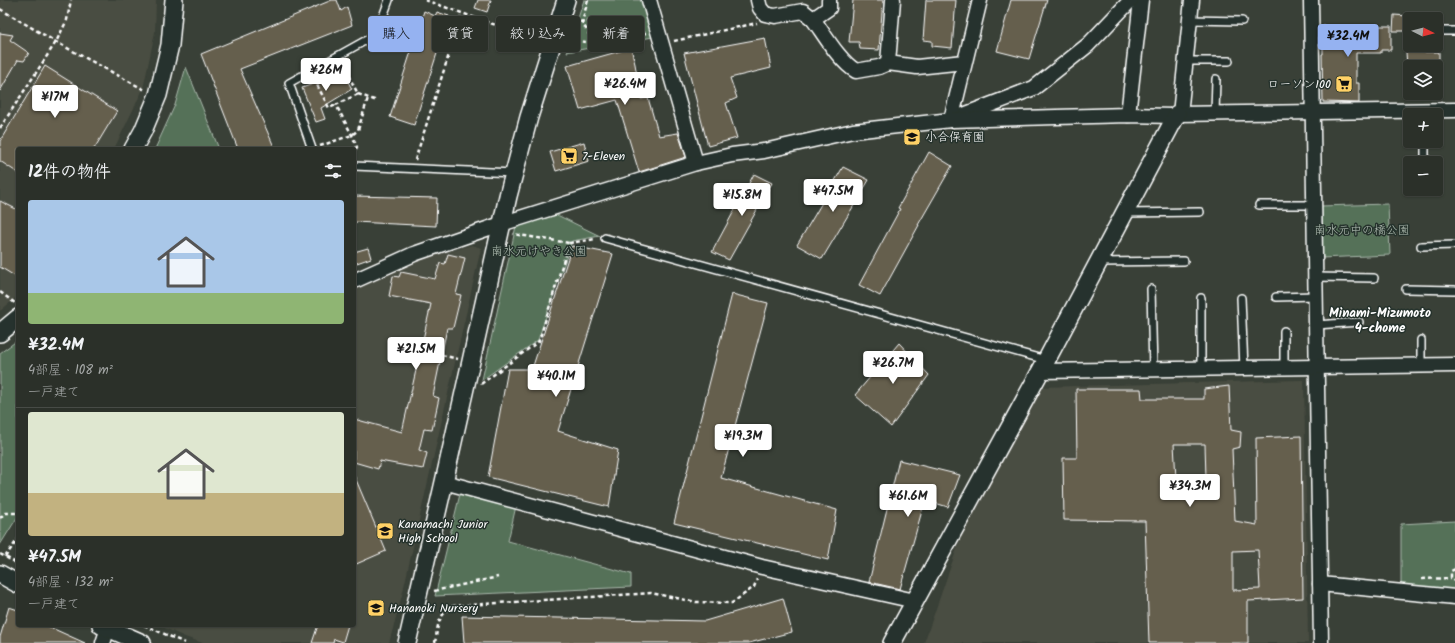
<!DOCTYPE html>
<html lang="ja">
<meta charset="utf-8">
<style>
body{margin:0;font-family:Kalam,"Klee One",sans-serif;background:#333831;color:#f1f3f6;height:100vh;display:flex;flex-direction:column;font-size:15px;white-space:nowrap}
*{box-sizing:border-box;margin:0}
p{font-size:13px;color:#a6a9a8}
.icon{flex:none;width:22px;height:22px;fill:none;stroke:currentColor;stroke-width:2;stroke-linecap:round;stroke-linejoin:round}
.map{position:relative;flex:1;overflow:hidden}
.side{position:absolute;left:16px;top:147px;width:340px;height:480px;display:flex;flex-direction:column;background:#2b3029;border-radius:4px;box-shadow:0 1px 3px #0004,0 0 0 1px #474b46}
.side>*{flex:none}
.banner{position:absolute;left:368px;top:16px;width:380px;height:36px;display:flex;gap:8px}
.needle{width:26px;rotate:96deg}
.fabs{position:absolute;left:1403px;top:12px;display:grid;gap:8px}
.fabs a{display:grid;place-items:center;width:40px;height:40px;border-radius:4px;background:#2b3029;box-shadow:0 1px 3px #0004,0 0 0 1px #474b46;font-size:20px}
.price{position:absolute;translate:-50% -34px;padding:0 9px;border-radius:4px;background:#fff;color:#222;font-size:13px;line-height:26px;filter:drop-shadow(0 1px 2px #0008)}
.price::after{content:'';position:absolute;left:50%;top:24px;width:12px;height:9px;margin-left:-6px;background:inherit;clip-path:polygon(0 0,100% 0,50% 100%)}
.price.current{background:#95b2f1;color:#111}
ul{padding:0;list-style:none}
li{display:grid;align-content:center;gap:8px;height:212px;padding:0 12px}
li+li{border-top:1px solid #474b46}
li span{display:grid;place-items:center;height:124px;border-radius:4px;color:#555}
li>.icon{margin-inline-start:auto}
span .icon{width:72px;height:72px;fill:#fffc;stroke-width:1}
li b{font-size:17px}
h2{display:flex;justify-content:space-between;align-items:center;height:48px;padding:0 12px;font-size:17px}
.pill{padding:0 14px;border-radius:4px;background:#2b3029;box-shadow:0 1px 3px #0004,0 0 0 1px #474b46;font-size:14px;line-height:36px}
.pill.current{background:#95b2f1;color:#111}
.map>svg:first-child{display:block}
</style>
<div class="map">
<svg width="1455" height="643" viewBox="0 0 1455 643">
<rect width="100%" height="100%" fill="#394037"/>
<filter id="ink" filterUnits="userSpaceOnUse"><feTurbulence type="fractalNoise" baseFrequency=".025" numOctaves="2"/><feDisplacementMap in="SourceGraphic" scale="8" xChannelSelector="R" yChannelSelector="G"/><feConvolveMatrix kernelMatrix="1 2 1 2 8 2 1 2 1" color-interpolation-filters="sRGB"/></filter>
<g filter="url(#ink)">
<g fill="#4a4d42">
<path d="M0,0H156L155,32L143,89L114,149H18V296L0,311Z"/>
<path d="M472,245L481,248L403,591L389,643H203L185,637L158,625H354V287L415,261Z"/>
<path d="M1304,380L1308,643H924L961,537L1040,387Z"/>
</g>
<g fill="#547158" stroke="#aab8ac">
<path d="M584,0H641L653,37L567,52Z"/>
<path d="M186,67L219,149H155L175,105Z"/>
<path d="M1388,204L1390,255L1321,258L1320,206Z"/>
<path d="M557,215L600,236L572,241L538,340L482,380L516,226Z"/>
<path d="M18,340V516L0,545V353Z"/>
<path d="M461,490L516,506L508,541L631,574V587L435,596Z"/>
<path d="M1455,521V592L1401,587V524Z"/>
</g>
<g fill="#655e4e" stroke="#fff" fill-rule="evenodd">
<path d="M332,0H337L341,11L347,7L352,25L240,69L275,149H238L201,54Z"/>
<path d="M478,0H491L487,12L475,8Z"/>
<path d="M853,0H883L879,50L860,49L859,42H849Z"/>
<path d="M926,0H956L952,48L932,46V41L923,40Z"/>
<path d="M1011,0H1047L1029,59L997,51Z"/>
<path d="M424,11L435,16L437,12L449,16L414,125L390,117Z"/>
<path d="M1394,15L1408,16V31H1393Z"/>
<path d="M1323,26H1391V50H1381V53H1356V83H1359V103L1323,102L1322,54H1323Z"/>
<path d="M0,33L13,35L10,40L29,53L24,61L18,60L0,91Z"/>
<path d="M765,38L771,68L730,78L737,98L726,103L737,138L708,146L684,53Z"/>
<path d="M631,48L635,64L641,99L648,98L659,136L678,133L686,157L639,172L617,100L580,110L567,66Z"/>
<path d="M1406,52H1439V67H1407Z"/>
<path d="M45,66L117,111L94,149H18V173L0,161V141Z"/>
<path d="M341,69L352,89L321,108L325,119L316,122L302,88L321,81L320,79Z"/>
<path d="M584,142L589,161L556,171L550,152Z"/>
<path d="M929,152L952,166L918,225H919L880,296L859,285L900,209L898,208Z"/>
<path d="M843,167L869,180L822,259L797,245Z"/>
<path d="M754,174L772,183L729,260L712,252Z"/>
<path d="M354,196L437,198L436,226L354,222Z"/>
<path d="M0,201L18,210V278L0,267Z"/>
<path d="M572,246L613,254L558,431L618,450L609,507L488,477L508,369H532Z"/>
<path d="M368,248L371,258L354,264V252Z"/>
<path d="M448,254L465,258L456,294L461,295L453,328H447L433,396L439,398L432,430L424,429L419,450L427,453L423,469L380,461L378,469L354,462V419L402,432L431,304L389,296L393,276L399,277L401,272L435,279L440,263L445,264Z"/>
<path d="M732,294L768,303L721,478L837,510L828,560L674,523Z"/>
<path d="M899,343L929,375L891,427L855,395Z"/>
<path d="M1229,386L1231,430L1241,432L1240,447L1232,449L1235,521L1257,525L1256,438L1301,436L1303,598L1248,601V643H1149L1145,521L1064,520L1063,458H1077L1076,389H1141L1142,399H1204V389ZM1174,444H1205L1206,478L1176,479ZM1258,550L1260,589L1233,590V551Z"/>
<path d="M899,460L960,475L948,507L925,500L900,589L869,582Z"/>
<path d="M354,475L386,551L354,565Z"/>
<path d="M783,598L792,632L749,643H464L462,616L705,621Z"/>
<path d="M9,607L18,610V625H45L85,643H0V637Z"/>
<path d="M318,625H348L343,642L334,639L333,643H312Z"/>
</g>
<g fill="none" stroke-linecap="round" stroke-linejoin="round">
<defs>
<g id="service">
<path d="M1190,20L1242,21"/>
<path d="M1436,31H1455"/>
<path d="M1186,61H1229"/>
<path d="M1215,113L1216,79"/>
<path d="M1425,141V163"/>
<path d="M312,149L289,83L370,38L381,22L389,0"/>
<path d="M354,166L514,173"/>
<path d="M1259,205H1314"/>
<path d="M1126,213L1200,212"/>
<path d="M605,238L1046,360"/>
<path d="M1421,246L1455,245"/>
<path d="M1100,262L1184,261"/>
<path d="M1315,277L1374,278"/>
<path d="M1151,289L1153,370"/>
<path d="M1406,289L1455,290"/>
<path d="M1276,297L1316,296"/>
<path d="M1201,298V369"/>
<path d="M1241,298L1244,368"/>
<path d="M1316,325L1359,322"/>
<path d="M1284,331V368"/>
<path d="M1421,366V340"/>
</g>
<g id="minor">
<path d="M649,0L696,163"/>
<path d="M758,0L760,8L765,14L775,16L803,11L813,19"/>
<path d="M829,0V8L813,19C824,34 840,62 856,71L879,67L888,63"/>
<path d="M893,0L888,63L917,67L964,62"/>
<path d="M1311,0L1321,643"/>
<path d="M1180,114L1192,0"/>
<path d="M1128,115L1141,0"/>
<path d="M961,116L1034,88L1088,45L1131,0"/>
<path d="M951,120L980,0"/>
<path d="M354,281L414,254L501,224L696,163L732,155L764,151L853,131L951,120L1128,115L1173,116L1177,114L1455,110"/>
<path d="M1040,371L1455,365"/>
<path d="M444,482L762,567L915,601"/>
<path d="M1320,584L1455,597"/>
<path d="M103,643L108,628"/>
</g>
<g id="tertiary">
<path d="M133,149L143,131L158,95L170,45L174,0"/>
<path d="M0,333L18,318"/>
<path d="M0,574L18,584"/>
<path d="M101,625L142,643"/>
<path d="M407,643L444,482L508,196L529,117L566,0"/>
<path d="M892,643L1046,361L1177,114"/>
</g>
</defs>
<use href="#service" stroke="#fff" stroke-width="10"/>
<use href="#minor" stroke="#fff" stroke-width="17"/>
<use href="#tertiary" stroke="#fff" stroke-width="20"/>
<g stroke="#fff" stroke-width="2.5" stroke-dasharray="4 3" stroke-linecap="butt">
<path d="M425,0L538,40"/>
<path d="M588,0L582,22L594,43"/>
<path d="M0,9L56,42L145,90"/>
<path d="M573,22L596,21"/>
<path d="M568,40L594,43L646,33"/>
<path d="M674,41L757,23"/>
<path d="M342,63L358,94L336,105L352,135L357,147L354,152"/>
<path d="M314,79L329,108L336,105"/>
<path d="M358,94L377,101"/>
<path d="M0,128L56,42L67,20L71,0"/>
<path d="M320,146L352,135L358,130L368,98"/>
<path d="M415,160L462,14"/>
<path d="M569,243L596,239"/>
<path d="M0,292L15,303"/>
<path d="M442,355L458,359"/>
<path d="M481,384L539,341L569,243L513,234"/>
<path d="M0,518L5,513H18"/>
<path d="M0,554L18,564"/>
<path d="M5,557L18,539"/>
<path d="M1455,569L1451,571V578L1455,581"/>
<path d="M1422,579L1451,578"/>
<path d="M434,591L498,577"/>
<path d="M144,625L185,643"/>
<path d="M435,643C438,626 437,616 453,606L651,593L696,602L732,603L754,587L757,579"/>
</g>
<use href="#service" stroke="#26332d" stroke-width="7"/>
<use href="#minor" stroke="#26332d" stroke-width="14"/>
<use href="#tertiary" stroke="#26332d" stroke-width="17"/>
</g>
</g>
<defs>
<symbol id="supermarket-square" viewBox="-11 -11 22 22"><rect x="-9" y="-9" width="18" height="18" rx="4" fill="#ffd166" stroke="#26332d"/><path d="M-6-5.5h2.5l.6 2H6L4.5 2H-2.5L-4.4-4H-6ZM-1.5 3.2a1.3 1.3 0 1 0 .1 0ZM3 3.2a1.3 1.3 0 1 0 .1 0Z" fill="#111"/></symbol>
<symbol id="school-square" viewBox="-11 -11 22 22"><rect x="-9" y="-9" width="18" height="18" rx="4" fill="#ffd166" stroke="#26332d"/><path d="M0-5L7-2L0 1L-7-2ZM-4 1L0 2.5L4 1V4Q0 6-4 4Z" fill="#111"/></symbol>
</defs>
<g fill-rule="evenodd">
<use href="#supermarket-square" x="1334" y="74" width="20" height="20"/>
<use href="#school-square" x="902" y="127" width="20" height="20"/>
<use href="#supermarket-square" x="559" y="146" width="20" height="20"/>
<use href="#school-square" x="375" y="521" width="20" height="20"/>
<use href="#school-square" x="366" y="598" width="20" height="20"/>
</g>
<g text-anchor="middle" stroke-width="3" stroke-linejoin="round" paint-order="stroke">
<g font-size="12" fill="#fff" stroke="#26332d" text-anchor="start">
<text x="1331" y="88" text-anchor="end">ローソン100</text>
<text x="925" y="141">小合保育園</text>
<text x="582" y="160">7-Eleven</text>
<text x="398" y="528">Kanamachi Junior<tspan x="398" dy="14">High School</tspan></text>
<text x="389" y="612">Hananoki Nursery</text>
</g>
<g font-size="12" fill="#b2bfb4" stroke="#26332d">
<text x="1362" y="234">南水元中の橋公園</text>
<text x="539" y="255">南水元けやき公園</text>
</g>
<g font-size="13" font-weight="bold" fill="#fff" stroke="#26332d">
<text x="1380" y="317">Minami-Mizumoto<tspan x="1380" dy="15">4-chome</tspan></text>
</g>
</g>
</svg>
<div class="fabs">
<a><svg class="needle" viewBox="-14 -14 28 28"><path d="M0-13l5 13h-10z" fill="#e53935"/><path d="M0 13l5-13h-10z" fill="#a6a9a8"/></svg></a>
<a><svg class="icon" aria-label="layers" viewBox="0 0 24 24"><path d="M12 4l9 5-9 5-9-5zM3 14l9 5 9-5"/></svg></a>
<a>+</a>
<a>−</a>
</div>
<b class="price current" style="left:1348px;top:58px">¥32.4M</b>
<b class="price" style="left:326px;top:92px">¥26M</b>
<b class="price" style="left:625px;top:106px">¥26.4M</b>
<b class="price" style="left:55px;top:119px">¥17M</b>
<b class="price" style="left:833px;top:213px">¥47.5M</b>
<b class="price" style="left:742px;top:217px">¥15.8M</b>
<b class="price" style="left:416px;top:371px">¥21.5M</b>
<b class="price" style="left:893px;top:385px">¥26.7M</b>
<b class="price" style="left:556px;top:398px">¥40.1M</b>
<b class="price" style="left:743px;top:458px">¥19.3M</b>
<b class="price" style="left:1190px;top:508px">¥34.3M</b>
<b class="price" style="left:908px;top:518px">¥61.6M</b>
<div class="banner">
<a class="pill current">購入</a>
<a class="pill">賃貸</a>
<a class="pill">絞り込み</a>
<a class="pill">新着</a>
</div>
<section class="side">
<h2>12件の物件<svg class="icon" aria-label="filters" viewBox="0 0 24 24"><path d="M4 7h16M4 17h16"/><circle cx="9" cy="7" r="2"/><circle cx="15" cy="17" r="2"/></svg></h2>
<ul>
<li><span style="background:linear-gradient(#a9c7e8 75%,#8fb573 0)"><svg class="icon" aria-label="home" viewBox="0 0 24 24"><path d="M3 11l9-7 9 7M6 9v11h12V9"/></svg></span><div><b>¥32.4M</b><p>4部屋 · 108 m²</p><p>一戸建て</p></div></li>
<li><span style="background:linear-gradient(#dfe7d0 65%,#c2b280 0)"><svg class="icon" aria-label="home" viewBox="0 0 24 24"><path d="M3 11l9-7 9 7M6 9v11h12V9"/></svg></span><div><b>¥47.5M</b><p>4部屋 · 132 m²</p><p>一戸建て</p></div></li>
</ul>
</section>
</div>
